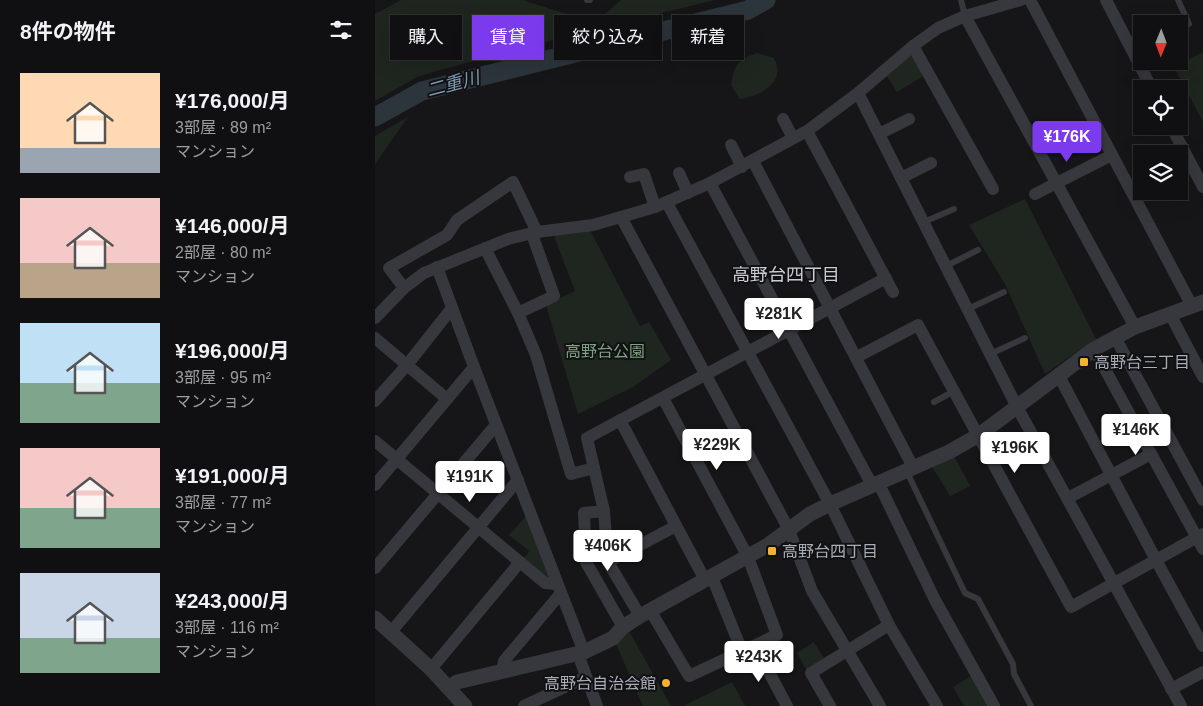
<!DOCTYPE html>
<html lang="ja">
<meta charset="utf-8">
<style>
body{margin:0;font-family:Arial,"Noto Sans JP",sans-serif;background:#1e1e20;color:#f1f3f6;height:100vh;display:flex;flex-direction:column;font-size:19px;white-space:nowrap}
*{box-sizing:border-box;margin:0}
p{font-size:16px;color:#9c9d9f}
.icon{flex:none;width:28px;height:28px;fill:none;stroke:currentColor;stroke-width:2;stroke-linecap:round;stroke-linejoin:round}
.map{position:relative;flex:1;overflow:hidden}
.details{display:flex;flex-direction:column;background:#101012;width:375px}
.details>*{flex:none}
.guide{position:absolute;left:15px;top:15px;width:475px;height:45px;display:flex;gap:10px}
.needle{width:32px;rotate:181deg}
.tools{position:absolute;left:758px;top:15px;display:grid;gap:10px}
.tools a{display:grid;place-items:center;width:55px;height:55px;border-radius:0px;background:#101012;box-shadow:0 5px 20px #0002,0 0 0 1px #303032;font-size:25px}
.price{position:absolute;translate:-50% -42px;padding:0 11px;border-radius:5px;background:#fff;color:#222;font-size:16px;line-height:32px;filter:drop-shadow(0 1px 2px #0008)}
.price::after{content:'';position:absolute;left:50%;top:30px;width:15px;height:11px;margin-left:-8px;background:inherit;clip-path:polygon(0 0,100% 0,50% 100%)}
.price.selected{background:#7c3aed;color:#fff}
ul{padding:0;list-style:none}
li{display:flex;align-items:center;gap:15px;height:125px;padding:0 20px}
li span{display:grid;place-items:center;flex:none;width:140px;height:100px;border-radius:0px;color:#555}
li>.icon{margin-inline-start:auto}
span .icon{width:60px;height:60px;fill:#fffc;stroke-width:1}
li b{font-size:21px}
h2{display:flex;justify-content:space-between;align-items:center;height:60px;padding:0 20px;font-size:21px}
.tag{padding:0 18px;border-radius:0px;background:#101012;box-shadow:0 5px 20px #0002,0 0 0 1px #303032;font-size:18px;line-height:45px}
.tag.selected{background:#7c3aed;color:#fff}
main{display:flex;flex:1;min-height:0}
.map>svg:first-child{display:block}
</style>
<main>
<section class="details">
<h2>8件の物件<svg class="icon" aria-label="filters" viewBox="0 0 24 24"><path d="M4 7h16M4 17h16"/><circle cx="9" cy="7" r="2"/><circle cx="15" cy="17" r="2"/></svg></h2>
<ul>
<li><span style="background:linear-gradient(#ffd9b3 75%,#9aa5b1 0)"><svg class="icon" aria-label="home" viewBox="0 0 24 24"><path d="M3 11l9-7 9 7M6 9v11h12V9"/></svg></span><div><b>¥176,000/月</b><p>3部屋 · 89 m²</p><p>マンション</p></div></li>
<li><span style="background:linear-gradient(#f6c9c9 65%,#b9a48a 0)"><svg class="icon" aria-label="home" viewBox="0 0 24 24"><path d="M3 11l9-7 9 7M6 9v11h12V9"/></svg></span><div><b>¥146,000/月</b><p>2部屋 · 80 m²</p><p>マンション</p></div></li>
<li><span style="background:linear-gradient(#bfe0f5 60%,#7fa58c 0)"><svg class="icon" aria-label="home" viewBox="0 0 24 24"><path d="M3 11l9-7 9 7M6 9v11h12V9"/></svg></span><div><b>¥196,000/月</b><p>3部屋 · 95 m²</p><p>マンション</p></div></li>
<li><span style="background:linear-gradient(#f6c9c9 60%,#7fa58c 0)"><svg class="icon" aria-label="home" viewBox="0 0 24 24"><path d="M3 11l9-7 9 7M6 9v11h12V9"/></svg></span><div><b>¥191,000/月</b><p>3部屋 · 77 m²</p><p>マンション</p></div></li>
<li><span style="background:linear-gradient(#c9d6e8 65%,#7fa58c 0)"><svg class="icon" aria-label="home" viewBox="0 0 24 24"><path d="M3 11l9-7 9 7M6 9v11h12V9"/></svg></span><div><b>¥243,000/月</b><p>3部屋 · 116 m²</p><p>マンション</p></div></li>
</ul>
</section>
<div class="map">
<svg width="828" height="706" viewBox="0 0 828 706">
<rect width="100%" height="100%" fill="#161618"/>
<g fill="#1e261f">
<path d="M26,0H148L207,19H218L230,14L246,0H340L208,32L65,70L42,77L0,101V14Z"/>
<path d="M828,52V122L799,67Z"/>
<path d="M382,53L399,58C412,82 386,96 365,99L356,85C359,65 363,60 382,53Z"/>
<path d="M534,55L539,56L550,75L522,92L511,75Z"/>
<path d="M33,117L0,164V136Z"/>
<path d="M650,199L722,341L696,356L670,374L630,284L594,225Z"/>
<path d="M211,229L216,232L265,326L274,322L296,360L258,387L203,414L171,305L200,291L178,233Z"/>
<path d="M579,456L595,486L575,496L556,465Z"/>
<path d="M152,515L175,575L172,578L149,559L154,551L134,535Z"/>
<path d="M254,631L296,706H268L241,644Z"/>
<path d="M439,642L450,660L432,671L422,653Z"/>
<path d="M596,676L613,705L610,706H589L578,687Z"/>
<path d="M357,682L370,706H308Z"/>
</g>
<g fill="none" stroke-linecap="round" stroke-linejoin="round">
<path stroke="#2c353c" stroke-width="19" d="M0,117L47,91L373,10L391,0"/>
<g stroke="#37383d" stroke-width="6">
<path d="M212,0H215"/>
<path d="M586,0L590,16"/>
<path d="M803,0L814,24"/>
<path d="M549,222L579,209"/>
<path d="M571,266L603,250"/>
<path d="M593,309L629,292"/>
<path d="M615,354L650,338"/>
<path d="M559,402L579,391"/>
<path d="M532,472L590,593L603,599L638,664L639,674L656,706"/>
</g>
<g stroke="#37383d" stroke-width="12">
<path d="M655,0L817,306"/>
<path d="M731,0L777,89"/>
<path d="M590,16L760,327"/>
<path d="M538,46L618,189"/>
<path d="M483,93L642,407L806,706"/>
<path d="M408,119L418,138"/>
<path d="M796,126L828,187"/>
<path d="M432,131L518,292"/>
<path d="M504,134L534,119"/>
<path d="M356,145L367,167"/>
<path d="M378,161L538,467"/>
<path d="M304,173L313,193"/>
<path d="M255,177L269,174L280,207"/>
<path d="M526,178L556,163"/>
<path d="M335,183L497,485"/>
<path d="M660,194L737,155"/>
<path d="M292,203L455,504L514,625L562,706"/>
<path d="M246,217L414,530L437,591L505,706"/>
<path d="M110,248L143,313L161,355L196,474L219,468"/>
<path d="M62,267L99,367L209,652"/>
<path d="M29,288L14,268L72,235L82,220L138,182L162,232"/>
<path d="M143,313L179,296L157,234"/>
<path d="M795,314L828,377"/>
<path d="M0,318L29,288L49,273L133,239L162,232L218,225L246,217L280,207L335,183L432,131L483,93L538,46L563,28L590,16L646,0"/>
<path d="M740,337L828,500"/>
<path d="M0,338L72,399"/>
<path d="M719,349L828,549"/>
<path d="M482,357L543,325L696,607L828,534"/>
<path d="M683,374L781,560L828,646"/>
<path d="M0,401L32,365L77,308"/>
<path d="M245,420L330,580"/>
<path d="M0,441L170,583L182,584"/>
<path d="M503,482L560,600L619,706"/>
<path d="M0,485L99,367"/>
<path d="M693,498L776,454"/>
<path d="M229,511L209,513L211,562L248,627"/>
<path d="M233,562L301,526"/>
<path d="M0,568L121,425"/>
<path d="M337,577L367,651"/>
<path d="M275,610L314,676L402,635L373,557L288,398"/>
<path d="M265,616L233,562L229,511L212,438L511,278"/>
<path d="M16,632L143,480"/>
<path d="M380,646L412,706"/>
<path d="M203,654L222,706"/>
<path d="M56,669L145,562"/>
<path d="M127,672L129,661L186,593"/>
<path d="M796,689L828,672"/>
<path d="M149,706L211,677"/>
<path d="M455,706L436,673L514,625"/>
</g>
<g stroke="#37383d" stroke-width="15">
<path d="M0,618L56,669L90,706"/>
<path d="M74,687L82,682L209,652L238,638L248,627L265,616L393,545L435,514L455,504L574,452L604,435L719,349L760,327L828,302"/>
</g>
</g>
<g fill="#f2b134" stroke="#111113" stroke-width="2">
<rect x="704" y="357" width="10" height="10" rx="2.5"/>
<rect x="392" y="546" width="10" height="10" rx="2.5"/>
<circle cx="291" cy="683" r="5"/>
</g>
<g text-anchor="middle" stroke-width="4" stroke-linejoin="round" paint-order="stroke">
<g font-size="16" fill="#7fa381" stroke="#111113">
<text x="230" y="357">高野台公園</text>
</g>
<g font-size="16" fill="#a8adb8" stroke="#111113" text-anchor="start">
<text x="719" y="368">高野台三丁目</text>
<text x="407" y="557">高野台四丁目</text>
<text x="281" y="689" text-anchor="end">高野台自治会館</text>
</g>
<g font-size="18" font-style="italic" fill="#7f9bb3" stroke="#111113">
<text transform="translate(78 84) rotate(-15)" y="6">二重川</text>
</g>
<g font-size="18" fill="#c9ccd4" stroke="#111113">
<text x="411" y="281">高野台四丁目</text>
</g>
</g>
</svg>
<div class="tools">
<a><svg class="needle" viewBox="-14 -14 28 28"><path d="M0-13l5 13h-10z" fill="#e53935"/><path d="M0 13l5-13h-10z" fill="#9c9d9f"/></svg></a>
<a><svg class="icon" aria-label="locate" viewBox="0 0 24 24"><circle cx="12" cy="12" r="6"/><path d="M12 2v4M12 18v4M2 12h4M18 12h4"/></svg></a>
<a><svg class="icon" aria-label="layers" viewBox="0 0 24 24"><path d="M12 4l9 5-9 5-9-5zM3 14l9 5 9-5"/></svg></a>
</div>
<b class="price selected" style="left:692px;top:163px">¥176K</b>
<b class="price" style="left:404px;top:340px">¥281K</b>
<b class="price" style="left:761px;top:456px">¥146K</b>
<b class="price" style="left:342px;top:471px">¥229K</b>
<b class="price" style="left:640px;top:474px">¥196K</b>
<b class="price" style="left:95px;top:503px">¥191K</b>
<b class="price" style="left:233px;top:572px">¥406K</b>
<b class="price" style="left:384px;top:683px">¥243K</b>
<div class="guide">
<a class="tag">購入</a>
<a class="tag selected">賃貸</a>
<a class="tag">絞り込み</a>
<a class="tag">新着</a>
</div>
</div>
</main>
